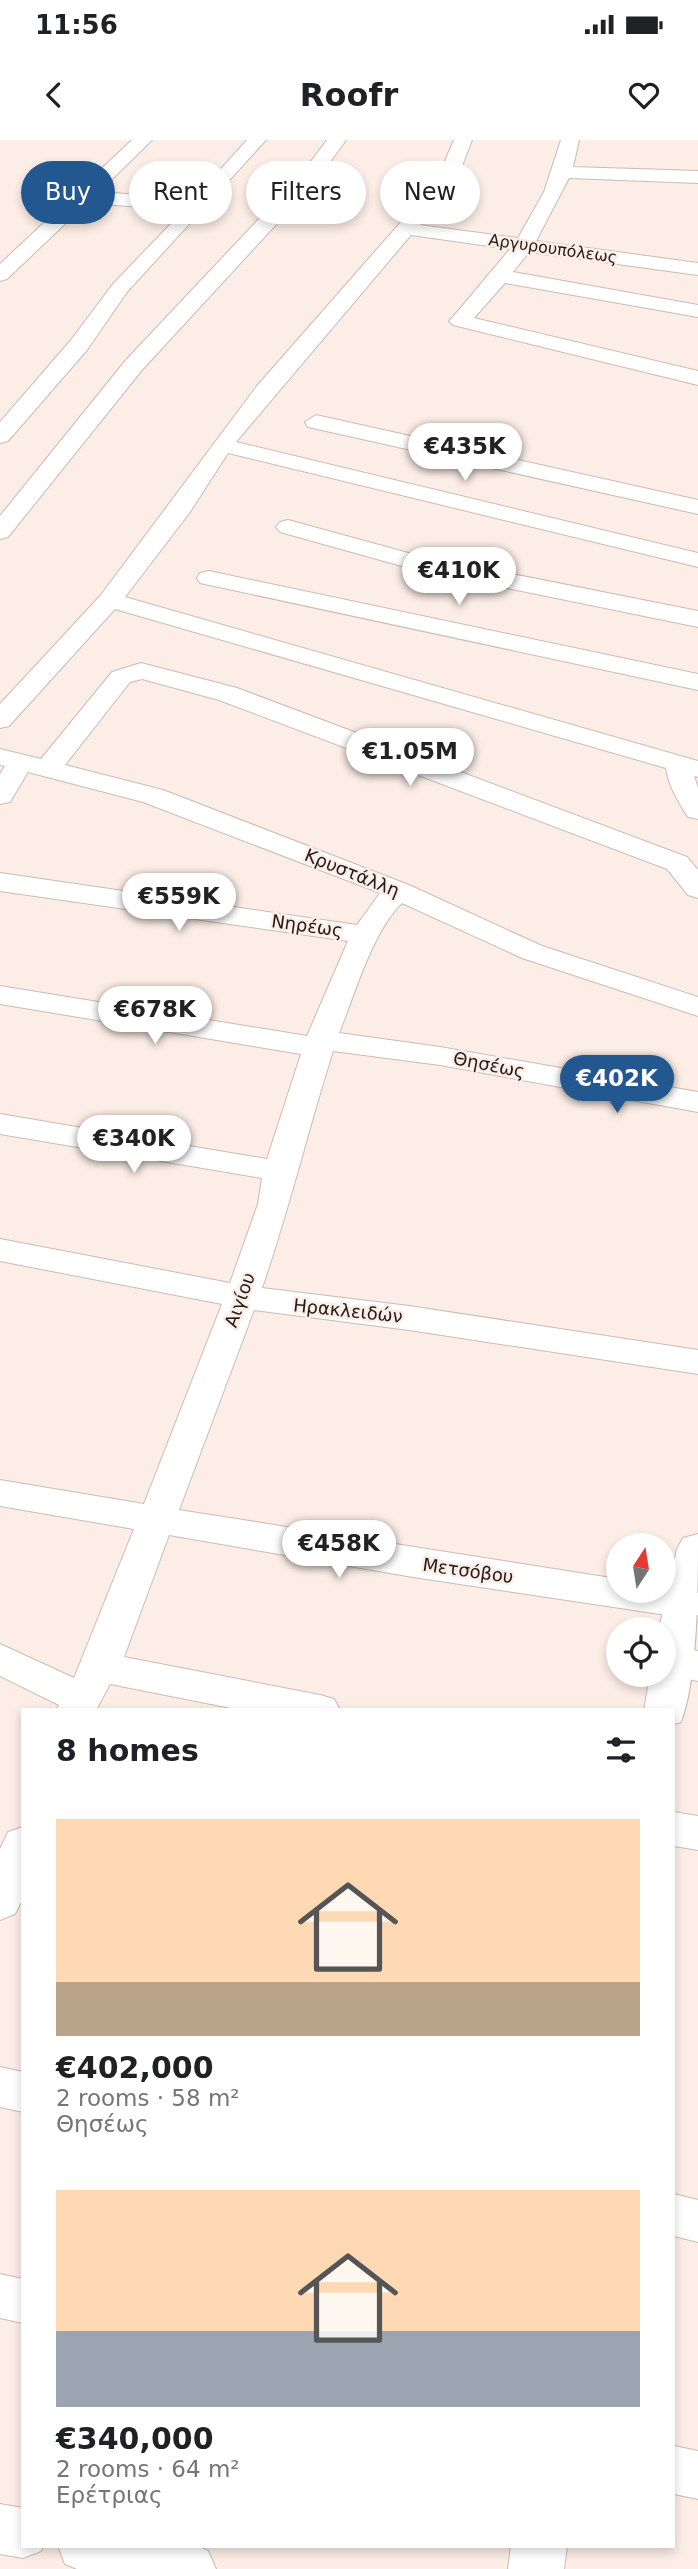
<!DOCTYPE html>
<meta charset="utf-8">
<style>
body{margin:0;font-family:"DejaVu Sans",sans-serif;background:#f2f2f2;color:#202124;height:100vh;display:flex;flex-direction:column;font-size:26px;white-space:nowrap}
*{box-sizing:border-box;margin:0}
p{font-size:23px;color:#757577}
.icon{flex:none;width:38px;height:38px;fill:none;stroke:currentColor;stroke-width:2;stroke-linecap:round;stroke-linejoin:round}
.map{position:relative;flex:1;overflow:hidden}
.drawer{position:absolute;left:21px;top:1568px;width:654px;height:840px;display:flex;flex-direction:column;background:#fff;border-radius:0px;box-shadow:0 4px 10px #0003}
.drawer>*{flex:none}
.top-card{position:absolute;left:21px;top:21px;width:656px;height:63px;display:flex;gap:14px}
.needle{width:46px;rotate:12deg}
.buttons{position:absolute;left:606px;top:1393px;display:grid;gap:14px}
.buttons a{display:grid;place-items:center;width:70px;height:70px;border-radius:50%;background:#fff;box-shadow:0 4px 10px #0003;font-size:35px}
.price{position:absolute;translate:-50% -60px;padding:0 16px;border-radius:24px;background:#fff;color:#222;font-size:23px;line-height:46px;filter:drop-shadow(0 2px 4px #0008)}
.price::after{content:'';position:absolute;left:50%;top:42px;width:21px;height:16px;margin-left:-10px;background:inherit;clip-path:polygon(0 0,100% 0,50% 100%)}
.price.active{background:#23578f;color:#fff}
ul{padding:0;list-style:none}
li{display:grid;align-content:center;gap:14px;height:371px;padding:0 35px}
li span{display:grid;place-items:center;height:217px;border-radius:0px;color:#555}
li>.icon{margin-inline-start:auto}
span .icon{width:126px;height:126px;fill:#fffc;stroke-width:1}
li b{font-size:30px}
h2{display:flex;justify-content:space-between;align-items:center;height:84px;padding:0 35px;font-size:30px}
.pill{padding:0 24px;border-radius:32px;background:#fff;box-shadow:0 4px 10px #0003;font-size:24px;line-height:63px}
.pill.active{background:#23578f;color:#fff}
.status{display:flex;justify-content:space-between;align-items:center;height:49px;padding:0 35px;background:#fff;direction:ltr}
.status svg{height:19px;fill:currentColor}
header{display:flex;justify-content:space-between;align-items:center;height:91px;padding:0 35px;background:#fff;font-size:32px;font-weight:700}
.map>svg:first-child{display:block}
</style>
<div class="status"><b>11:56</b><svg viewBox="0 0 49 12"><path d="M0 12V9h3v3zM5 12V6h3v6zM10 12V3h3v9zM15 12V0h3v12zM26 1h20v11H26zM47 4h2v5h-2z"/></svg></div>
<header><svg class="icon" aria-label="back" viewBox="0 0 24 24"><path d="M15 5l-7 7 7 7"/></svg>Roofr<svg class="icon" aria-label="heart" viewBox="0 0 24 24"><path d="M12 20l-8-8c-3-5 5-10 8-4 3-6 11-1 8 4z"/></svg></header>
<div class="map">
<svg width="698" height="2429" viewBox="0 0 698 2429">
<rect width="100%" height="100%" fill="#fcede6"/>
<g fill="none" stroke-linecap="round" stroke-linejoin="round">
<defs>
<g id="minor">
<path d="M132,0H152L99,52L194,59L247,0H266L127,152L87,210L8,301L0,303V282L71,200L113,144L184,70L87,63L7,139L0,141V124Z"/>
<path d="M327,0H346L317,40L142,230L8,397L0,399V376L126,220L303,32Z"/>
<path d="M454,0H472L455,44L420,85L518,98L544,52L561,0H579L573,27L698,31V43L569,38L536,101L698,123V135L529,112L513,132L698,165V177L505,143L474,178L698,231V245L453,185L449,181L453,177L510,109L411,95L236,302L698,413V427L228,313L190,372L125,457L698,621V637L694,636L698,648V679L688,677C678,661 669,647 666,628L115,469L9,586L0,588V564L101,455L257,246L436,42Z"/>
<path d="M316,275L698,360V374L308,287L305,282Z"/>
<path d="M288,380L412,414L698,471V487L409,428L280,392L276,387L280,382Z"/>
<path d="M209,431L698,534V550L200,443L197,438L200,433Z"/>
<path d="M141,523L237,548L687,717L698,730V758L688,755L667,729L219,560L142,539L130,542L65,625L163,650L409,745L542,806L698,857V876L522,818L402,763C372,792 355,854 339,893L440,907L698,952V972L440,925L333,911C308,990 289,1070 262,1148L409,1166L698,1210V1234L409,1190L254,1170L179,1370L618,1439V1451H663V1446L698,1453V1475L687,1478L413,1437L169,1395L124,1517L320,1555L334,1559L340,1570H241L110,1544L96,1570H56L59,1565L0,1536V1504L74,1538L134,1389L0,1366V1340L144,1364L222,1164L0,1121V1099L230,1143L258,1064L262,1038L0,994V974L267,1019L301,914L0,864V846L307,896L348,801L0,751V733L357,785L380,753L143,662L28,632L10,662L0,664V634L5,626L0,625V609L41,619L112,532Z"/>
<path d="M673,1507L698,1511V1541L663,1534V1510Z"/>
<path d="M674,1672L698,1676V1710L674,1706Z"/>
<path d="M23,1687V1758L15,1774L0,1780V1709L8,1692Z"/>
<path d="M0,1927L23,1932V1972L0,1967Z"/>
<path d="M674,2054L698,2060V2102L674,2096Z"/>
<path d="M0,2134L23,2139V2183L0,2178Z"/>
<path d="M674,2306L698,2311V2359L674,2354Z"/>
<path d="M0,2364L23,2368V2406H43L41,2411L23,2418L0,2414Z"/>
<path d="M58,2406H197L208,2411L216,2429H77L65,2424Z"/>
</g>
<g id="tertiary">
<path d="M698,1394C698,1444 698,1539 681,1582L674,1584V1570H644L650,1535H663V1489H659L677,1409L683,1398Z"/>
<path d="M511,2406H567L564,2429H508Z"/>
</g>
</defs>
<use href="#minor" stroke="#cdbbb2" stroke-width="2"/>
<use href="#tertiary" stroke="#cdbbb2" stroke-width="2"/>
<use href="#minor" fill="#fff" fill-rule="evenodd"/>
<use href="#tertiary" fill="#fff" fill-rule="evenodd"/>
</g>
<g text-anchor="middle" stroke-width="5" stroke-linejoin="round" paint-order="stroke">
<g font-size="16" fill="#221b18" stroke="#fcede6">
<text transform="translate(553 108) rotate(8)" y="6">Αργυρουπόλεως</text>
</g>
<g font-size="18" fill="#221b18" stroke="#fcede6">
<text transform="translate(352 733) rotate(22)" y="6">Κρυστάλλη</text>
<text transform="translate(307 786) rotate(8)" y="6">Νηρέως</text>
<text transform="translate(489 925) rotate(11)" y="6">Θησέως</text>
<text transform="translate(240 1160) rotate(-70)" y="6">Αιγίου</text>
<text transform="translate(348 1171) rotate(6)" y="6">Ηρακλειδών</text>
<text transform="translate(468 1431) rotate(8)" y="6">Μετσόβου</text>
</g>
</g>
</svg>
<div class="buttons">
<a><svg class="needle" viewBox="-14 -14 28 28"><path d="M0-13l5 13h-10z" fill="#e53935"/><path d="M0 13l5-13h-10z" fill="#757577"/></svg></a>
<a><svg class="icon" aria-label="locate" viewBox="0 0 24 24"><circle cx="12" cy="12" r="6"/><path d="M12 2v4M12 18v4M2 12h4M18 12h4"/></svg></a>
</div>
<b class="price" style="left:465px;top:343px">€435K</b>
<b class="price" style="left:459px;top:467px">€410K</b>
<b class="price" style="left:410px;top:648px">€1.05M</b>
<b class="price" style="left:179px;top:793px">€559K</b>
<b class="price" style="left:155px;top:906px">€678K</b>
<b class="price active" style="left:617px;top:975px">€402K</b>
<b class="price" style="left:134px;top:1035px">€340K</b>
<b class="price" style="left:339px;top:1440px">€458K</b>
<div class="top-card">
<a class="pill active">Buy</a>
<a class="pill">Rent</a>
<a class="pill">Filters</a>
<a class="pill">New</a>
</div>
<section class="drawer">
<h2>8 homes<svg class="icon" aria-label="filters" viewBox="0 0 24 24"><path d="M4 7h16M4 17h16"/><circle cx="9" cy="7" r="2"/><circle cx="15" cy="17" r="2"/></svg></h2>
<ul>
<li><span style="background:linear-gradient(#ffd9b3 75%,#b9a48a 0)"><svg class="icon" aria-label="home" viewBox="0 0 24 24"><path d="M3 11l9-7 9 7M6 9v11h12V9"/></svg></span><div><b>€402,000</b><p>2 rooms · 58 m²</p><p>Θησέως</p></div></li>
<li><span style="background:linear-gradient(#ffd9b3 65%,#9aa5b1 0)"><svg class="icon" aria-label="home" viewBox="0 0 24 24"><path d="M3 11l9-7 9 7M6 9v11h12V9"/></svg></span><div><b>€340,000</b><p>2 rooms · 64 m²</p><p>Ερέτριας</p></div></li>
</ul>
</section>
</div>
